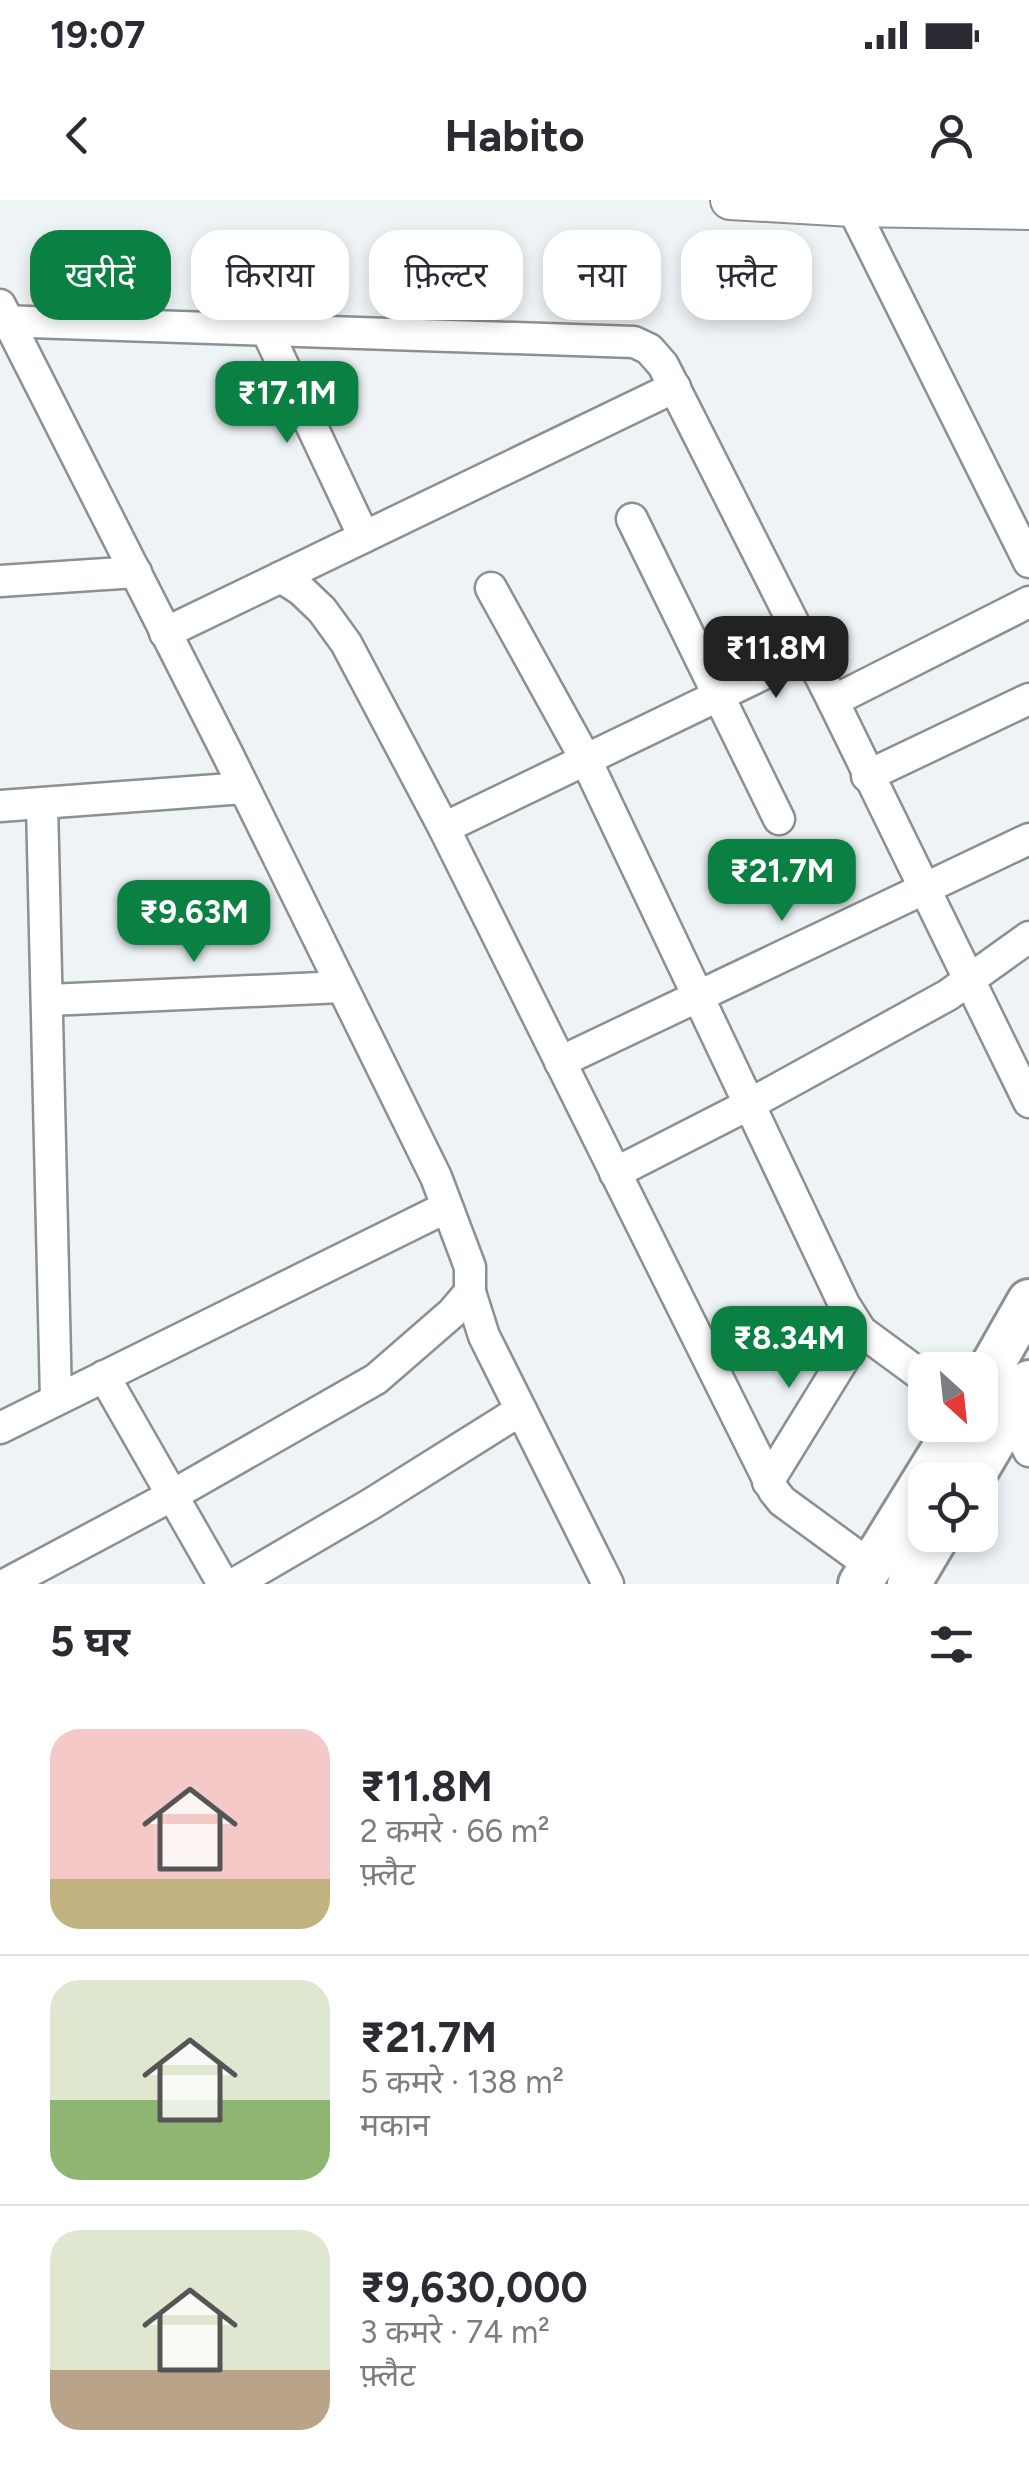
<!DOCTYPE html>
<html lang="hi">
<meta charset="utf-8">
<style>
body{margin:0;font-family:Figtree,"Noto Sans Devanagari",sans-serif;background:#f7f7f7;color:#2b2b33;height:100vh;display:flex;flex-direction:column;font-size:38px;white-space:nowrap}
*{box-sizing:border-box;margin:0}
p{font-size:32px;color:#7c7c81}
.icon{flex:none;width:55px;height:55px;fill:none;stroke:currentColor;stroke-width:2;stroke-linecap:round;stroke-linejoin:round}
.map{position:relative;height:1384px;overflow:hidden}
.side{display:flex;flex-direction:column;background:#fff;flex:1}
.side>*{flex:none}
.banner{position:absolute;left:30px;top:30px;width:970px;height:90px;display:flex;gap:20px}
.needle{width:65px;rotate:153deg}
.fabs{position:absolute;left:908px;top:1152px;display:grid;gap:20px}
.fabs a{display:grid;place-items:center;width:90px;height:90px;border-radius:20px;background:#fff;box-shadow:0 5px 15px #0003;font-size:50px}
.price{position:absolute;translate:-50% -85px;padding:0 22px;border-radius:20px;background:#0b8043;color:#fff;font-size:32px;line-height:65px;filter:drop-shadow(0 2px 5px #0008)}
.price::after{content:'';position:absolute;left:50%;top:60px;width:30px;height:22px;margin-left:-15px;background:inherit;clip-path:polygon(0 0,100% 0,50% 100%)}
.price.active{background:#222;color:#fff}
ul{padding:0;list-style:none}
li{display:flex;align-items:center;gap:30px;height:250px;padding:0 50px}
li+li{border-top:2px solid #e1e1e2}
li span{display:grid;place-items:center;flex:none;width:280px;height:200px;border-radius:30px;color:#555}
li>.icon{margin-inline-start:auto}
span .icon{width:120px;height:120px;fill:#fffc;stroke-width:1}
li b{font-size:42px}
h2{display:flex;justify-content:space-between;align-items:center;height:120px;padding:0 50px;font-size:42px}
.tag{padding:0 35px;border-radius:30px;background:#fff;box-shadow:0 5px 15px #0003;font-size:35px;line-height:90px}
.tag.active{background:#0b8043;color:#fff}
.status{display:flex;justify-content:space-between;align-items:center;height:70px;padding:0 50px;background:#fff;direction:ltr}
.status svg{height:28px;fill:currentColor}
header{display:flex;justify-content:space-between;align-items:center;height:130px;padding:0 50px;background:#fff;font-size:45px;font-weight:700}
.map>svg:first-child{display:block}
</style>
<div class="status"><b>19:07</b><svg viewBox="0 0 49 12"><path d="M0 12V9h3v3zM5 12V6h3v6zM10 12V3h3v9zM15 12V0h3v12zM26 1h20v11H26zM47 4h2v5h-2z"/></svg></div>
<header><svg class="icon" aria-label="back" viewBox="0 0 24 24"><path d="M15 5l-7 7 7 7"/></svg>Habito<svg class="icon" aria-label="person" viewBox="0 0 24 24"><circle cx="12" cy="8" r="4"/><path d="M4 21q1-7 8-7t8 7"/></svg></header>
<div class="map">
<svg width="1029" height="1384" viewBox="0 0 1029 1384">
<rect width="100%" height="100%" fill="#eef3f5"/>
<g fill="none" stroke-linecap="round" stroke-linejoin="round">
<defs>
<g id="minor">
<path d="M852,7L1029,362"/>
<path d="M0,105L228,555L436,977L470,1067V1092L452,1113L376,1179L171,1296L6,1384"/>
<path d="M0,121L634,142L649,149L663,165L833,501L1029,902"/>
<path d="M266,129L364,337"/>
<path d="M632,319L779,619"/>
<path d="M281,377L301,390L322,410L346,443L444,628L774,1291L782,1301L871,1366"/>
<path d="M0,381L136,372"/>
<path d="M491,388L586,560L844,1104L861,1131L925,1178"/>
<path d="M165,433L675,187"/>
<path d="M833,501L1029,402"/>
<path d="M867,576L1029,499"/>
<path d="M42,604L56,1199"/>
<path d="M0,606L244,588"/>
<path d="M444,628L809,452"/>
<path d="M49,800L342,787"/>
<path d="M560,862L1029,639"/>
<path d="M615,973L750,904L948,795L1029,737"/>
<path d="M470,1092L484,1136L608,1384"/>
<path d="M104,1176L223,1384"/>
<path d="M1010,1214L1029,1251"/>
<path d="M0,1228L447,1007"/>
<path d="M768,1282L861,1131"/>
<path d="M234,1384L371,1304L521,1210"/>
</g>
<path id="major" d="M730,0L852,7L1029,10"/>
<g id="highway">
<path d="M980,1187L1029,1101"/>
<path d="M971,1280L1029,1182"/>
<path d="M860,1384L958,1225"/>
<path d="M909,1384L938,1335"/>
</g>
</defs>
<use href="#minor" stroke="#8b9092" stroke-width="35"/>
<use href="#major" stroke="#8b9092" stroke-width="42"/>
<use href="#highway" stroke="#8b9092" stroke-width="48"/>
<use href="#minor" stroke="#fff" stroke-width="30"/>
<use href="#major" stroke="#fff" stroke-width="38"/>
<use href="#highway" stroke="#fff" stroke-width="42"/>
</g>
</svg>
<div class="fabs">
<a><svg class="needle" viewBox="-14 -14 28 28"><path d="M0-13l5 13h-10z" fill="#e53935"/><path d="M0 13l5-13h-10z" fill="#7c7c81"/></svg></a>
<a><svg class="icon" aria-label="locate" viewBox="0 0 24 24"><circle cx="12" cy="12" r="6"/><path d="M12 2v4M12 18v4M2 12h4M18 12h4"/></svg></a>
</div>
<b class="price" style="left:287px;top:246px">₹17.1M</b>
<b class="price active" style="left:776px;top:501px">₹11.8M</b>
<b class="price" style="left:782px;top:724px">₹21.7M</b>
<b class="price" style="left:194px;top:765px">₹9.63M</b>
<b class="price" style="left:789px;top:1191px">₹8.34M</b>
<div class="banner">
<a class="tag active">खरीदें</a>
<a class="tag">किराया</a>
<a class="tag">फ़िल्टर</a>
<a class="tag">नया</a>
<a class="tag">फ़्लैट</a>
</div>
</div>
<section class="side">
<h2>5 घर<svg class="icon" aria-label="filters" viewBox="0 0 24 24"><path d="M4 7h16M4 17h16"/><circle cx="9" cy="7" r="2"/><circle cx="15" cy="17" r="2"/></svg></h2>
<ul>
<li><span style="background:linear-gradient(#f6c9c9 75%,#c2b280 0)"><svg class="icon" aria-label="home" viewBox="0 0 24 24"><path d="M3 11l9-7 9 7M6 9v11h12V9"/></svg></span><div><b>₹11.8M</b><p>2 कमरे · 66 m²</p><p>फ़्लैट</p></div></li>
<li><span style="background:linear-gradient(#dfe7d0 60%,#8fb573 0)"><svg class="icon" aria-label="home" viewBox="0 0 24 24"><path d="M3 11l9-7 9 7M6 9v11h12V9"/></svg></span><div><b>₹21.7M</b><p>5 कमरे · 138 m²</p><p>मकान</p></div></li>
<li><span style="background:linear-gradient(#dfe7d0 70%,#b9a48a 0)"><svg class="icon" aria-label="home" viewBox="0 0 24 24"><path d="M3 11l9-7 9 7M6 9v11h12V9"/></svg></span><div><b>₹9,630,000</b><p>3 कमरे · 74 m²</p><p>फ़्लैट</p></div></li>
</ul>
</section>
